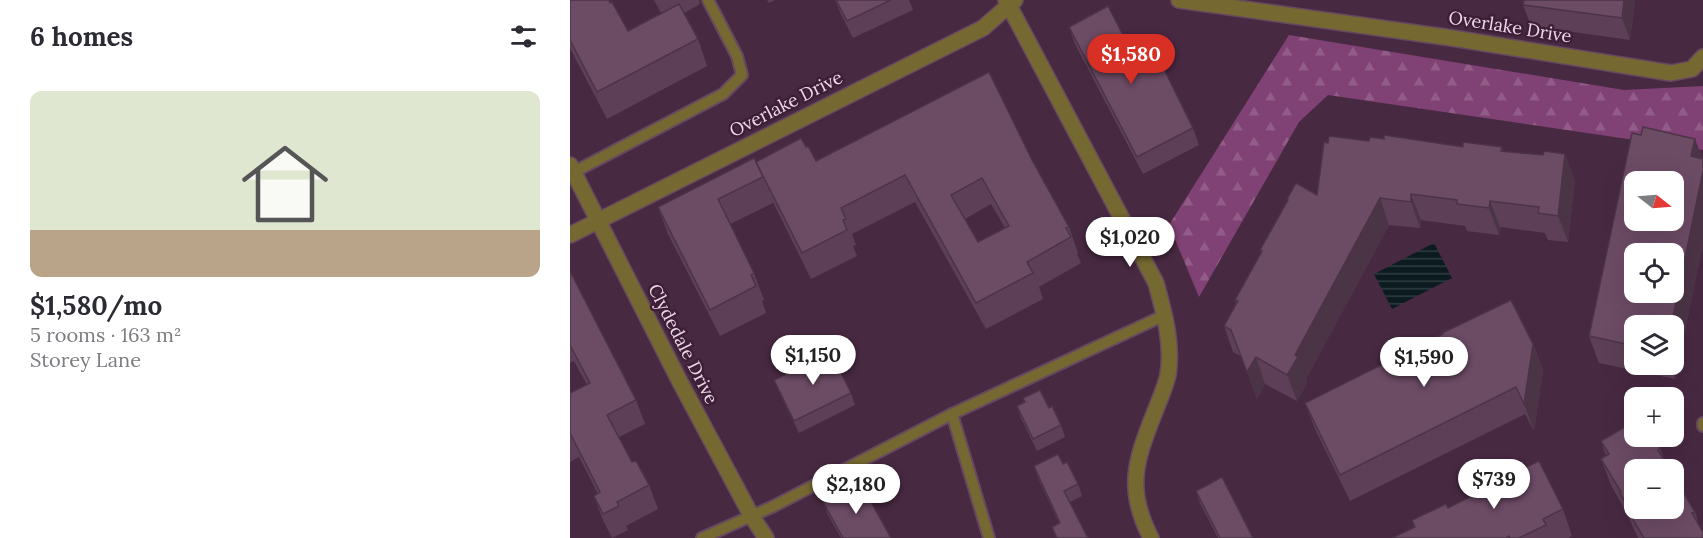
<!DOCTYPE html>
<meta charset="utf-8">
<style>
body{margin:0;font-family:Lora,serif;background:#f2f2f3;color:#2b2b33;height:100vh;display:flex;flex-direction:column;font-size:22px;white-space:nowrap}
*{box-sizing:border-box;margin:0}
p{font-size:20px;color:#7c7c81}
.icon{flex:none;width:33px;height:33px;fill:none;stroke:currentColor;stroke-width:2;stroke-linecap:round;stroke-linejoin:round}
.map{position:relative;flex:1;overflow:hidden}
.panel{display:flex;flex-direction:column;background:#fff;width:570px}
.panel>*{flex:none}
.needle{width:39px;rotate:107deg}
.fabs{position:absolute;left:1054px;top:171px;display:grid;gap:12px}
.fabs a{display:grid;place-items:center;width:60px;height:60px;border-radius:12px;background:#fff;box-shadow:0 6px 24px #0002;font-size:30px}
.price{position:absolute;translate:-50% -51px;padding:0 14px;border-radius:21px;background:#fff;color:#222;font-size:20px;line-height:39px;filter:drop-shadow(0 2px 3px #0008)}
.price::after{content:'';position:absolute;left:50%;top:36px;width:18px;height:14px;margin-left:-9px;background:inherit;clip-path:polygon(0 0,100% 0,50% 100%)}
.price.on{background:#d93025;color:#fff}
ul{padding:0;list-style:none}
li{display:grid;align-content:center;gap:12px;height:318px;padding:0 30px}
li+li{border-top:2px solid #e1e1e2}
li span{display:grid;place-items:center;height:186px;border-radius:12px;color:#555}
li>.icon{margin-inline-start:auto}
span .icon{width:108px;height:108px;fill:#fffc;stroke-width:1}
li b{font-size:26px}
h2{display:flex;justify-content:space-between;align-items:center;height:72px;padding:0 30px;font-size:26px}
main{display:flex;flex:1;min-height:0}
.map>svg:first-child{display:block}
</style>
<main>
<section class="panel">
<h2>6 homes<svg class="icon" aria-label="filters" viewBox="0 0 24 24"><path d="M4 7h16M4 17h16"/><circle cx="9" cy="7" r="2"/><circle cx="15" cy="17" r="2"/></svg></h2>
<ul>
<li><span style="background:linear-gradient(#dfe7d0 75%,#b9a48a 0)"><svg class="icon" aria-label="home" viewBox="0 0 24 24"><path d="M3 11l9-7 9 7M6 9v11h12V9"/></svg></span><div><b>$1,580/mo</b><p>5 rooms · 163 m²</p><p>Storey Lane</p></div></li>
</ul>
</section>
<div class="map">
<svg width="1133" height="538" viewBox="0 0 1133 538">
<defs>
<pattern id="forest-firs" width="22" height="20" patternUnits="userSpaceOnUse" patternTransform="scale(1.5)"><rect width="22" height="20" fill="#804174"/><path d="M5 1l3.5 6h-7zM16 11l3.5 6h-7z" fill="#925c88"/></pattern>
<pattern id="water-rules" width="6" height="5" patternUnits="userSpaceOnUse" patternTransform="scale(1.5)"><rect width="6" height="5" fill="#0c1b1f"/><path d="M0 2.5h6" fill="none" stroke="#303c40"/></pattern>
</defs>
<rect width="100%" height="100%" fill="#482942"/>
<path fill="url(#forest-firs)" d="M719,35L1054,90L1133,86V150L758,95L729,122L629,297L599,225Z"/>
<path fill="url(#water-rules)" d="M864,243L882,278L822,309L804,274Z"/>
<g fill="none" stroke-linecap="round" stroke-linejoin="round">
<defs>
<g id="lane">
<path d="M4,172L153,94L172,75L167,56L138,0"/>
<path d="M382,414L419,538"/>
<path d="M1133,423V426"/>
<path d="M132,538L204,506L382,414L595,315"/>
</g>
<g id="street">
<path d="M436,0L586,283C594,312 603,344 598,375C595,388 589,401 584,414C565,462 556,490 581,538"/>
<path d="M609,0L882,38L1101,73L1122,69L1133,57"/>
<path d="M0,165L110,382L181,515L196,538"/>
<path d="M0,235L413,28L445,0"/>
</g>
</defs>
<use href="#lane" stroke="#664960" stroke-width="14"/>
<use href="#street" stroke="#664960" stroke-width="18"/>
<use href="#lane" stroke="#766831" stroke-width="10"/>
<use href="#street" stroke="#766831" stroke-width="15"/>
</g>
<g fill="#5d4057" fill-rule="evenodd">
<path d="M0,0L58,31L91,13L84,0H129L130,4L114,13L128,39L137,66L37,119L0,48Z"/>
<path d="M197,0H205L199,3Z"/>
<path d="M265,0H339L343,10L283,38L270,12Z"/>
<path d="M1065,0L1060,40L961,26L953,5Z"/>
<path d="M499,27L570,68L623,128L629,145L573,174L505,44Z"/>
<path d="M1073,127L1125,139L1132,158L1133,159V244L1105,379L1029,363L1019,336L1062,133L1071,135ZM1065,182H1104V220H1065ZM1065,254H1104V292H1065ZM1065,326H1104V364H1065Z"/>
<path d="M799,141L893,147H932L933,151L1005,180L998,242L978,240L975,233L930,227L929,235L897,231L895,226L851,220L850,228L819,225L736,379L737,383L727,401L695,384L687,399L671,356L663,352L654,326L666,303L665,300L691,253L690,250L718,201L717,199L747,195L758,143Z"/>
<path d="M236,147L246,161L462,160L499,227L508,253L507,254L511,263L469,287L473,299L416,329L345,202L282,234L286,245L283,246L287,256L241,279L202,200L203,203L160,224L184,273L194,300L192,301L196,313L150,336L98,234L88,207L186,162ZM421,204L435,228L408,242L395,219Z"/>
<path d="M0,271L66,400L75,424L49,437L62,462L79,485L88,509L56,526L58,530L42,538L33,520L24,496L28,494L9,457L0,462V393L17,385L4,361L0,363Z"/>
<path d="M963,344L973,370L964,431L955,414L780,501L745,429L735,403Z"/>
<path d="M204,380L281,393L285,405L229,433L209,392Z"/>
<path d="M447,406L479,408L491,425L495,437L467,451L451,418Z"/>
<path d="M1065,436L1090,448L1095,461L1125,512L1133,538H1068L1056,512L1041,485L1031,459L1036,456L1031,441Z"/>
<path d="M493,464L508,484L512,496L500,502L518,538H486L482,527L489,523L468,478L464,466Z"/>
<path d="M948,471L993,509L1002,536L998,538H822L844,527L842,520L878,508L916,490L914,484Z"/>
<path d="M626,491L683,538H648L630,503Z"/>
<path d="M253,502L321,538H271L258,515Z"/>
</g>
<g fill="#4c3447">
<path d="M1054,0H1065L1060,40L1052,18Z"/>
<path d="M1125,139L1133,161V244L1105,379L1100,364H1104V326H1101L1121,156Z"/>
<path d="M995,154L1005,180L998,242L988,216Z"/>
<path d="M841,194L851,220L850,228L841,202Z"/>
<path d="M810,198L819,225L736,379L737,383L727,401L717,375L725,355Z"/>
<path d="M920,201L930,227L929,235L919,208Z"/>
<path d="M963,344L973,370L964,431L954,404Z"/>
<path d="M686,357L695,384L687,399L677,372Z"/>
</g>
<g fill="#6c4b65" stroke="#4c3447" stroke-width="1.5" fill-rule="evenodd">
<path d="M0,0H39L40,3L42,2L58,31L109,4L128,39L27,92L0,40Z"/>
<path d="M266,0H321L277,21Z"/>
<path d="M954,0H1054L1052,18L953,5Z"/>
<path d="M538,6L570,68L589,59L623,128L567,157L499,27Z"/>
<path d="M419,72L462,160L499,227L496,228L501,237L457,262L463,273L406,303L335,175L271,208L276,219L273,220L277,230L232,253L186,162L231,138L236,147L238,146L246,161ZM412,178L439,226L408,242L381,195Z"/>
<path d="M1073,127L1125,139L1121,156L1133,159V171L1101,326H1065V346L1019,336L1062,133L1071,135ZM1065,182H1104V220H1065ZM1065,254H1104V292H1065Z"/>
<path d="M814,135L893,147V142L932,147L931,151L973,155L974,151L995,154L988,216L968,213L969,207L920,201L919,208L887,204V200L841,194V202L810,198L725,355L728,357L717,375L686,357L677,372L661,330L654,326L668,301L665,300L692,251L690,250L718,200L717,199L726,183L747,195L754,142L758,143L759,136L799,141L800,137L814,139Z"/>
<path d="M184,158L193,177L148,199L184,273L181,275L186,286L140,310L88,207Z"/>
<path d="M0,271L66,400L37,415L62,462L66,461L79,485L47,502L49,506L33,514L24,496L30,492L0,433V393L20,383L0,345Z"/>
<path d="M941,300L963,344L954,404L946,387L770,475L735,403L873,334L872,333Z"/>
<path d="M261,352L281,393L224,421L204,380Z"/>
<path d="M470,390L479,408L482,406L491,425L463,439L447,406L455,402L453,398Z"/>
<path d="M1065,421V436H1083L1090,448L1088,450L1100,470H1065V508H1104V477L1125,512L1122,513L1133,532V538H1074L1056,508L1058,507L1050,493L1051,492L1031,459L1039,454L1031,441Z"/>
<path d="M488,454L493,464L497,462L508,484L494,491L518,538H487L482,527L490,523L464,466Z"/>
<path d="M969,461L993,509L973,519L976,525L949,538H940L939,536L936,538H822L845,527L842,520L876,504L878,508L916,489L914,484L946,468L948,471Z"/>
<path d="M652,477L683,538H650L626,491Z"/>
<path d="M290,482L321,538H273L253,502Z"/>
</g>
<g text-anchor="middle" stroke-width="5" stroke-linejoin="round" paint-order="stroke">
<g font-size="18" fill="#edd9e8" stroke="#3d1f37">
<text transform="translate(940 27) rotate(9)" y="6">Overlake Drive</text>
<text transform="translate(216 104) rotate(-27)" y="6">Overlake Drive</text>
<text transform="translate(113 344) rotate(63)" y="6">Clydedale Drive</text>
</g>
</g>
</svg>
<div class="fabs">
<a><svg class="needle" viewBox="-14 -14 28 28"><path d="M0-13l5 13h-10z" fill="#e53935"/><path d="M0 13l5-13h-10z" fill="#7c7c81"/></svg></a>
<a><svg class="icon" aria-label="locate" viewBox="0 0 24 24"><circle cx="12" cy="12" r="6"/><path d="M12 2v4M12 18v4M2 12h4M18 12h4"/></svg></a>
<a><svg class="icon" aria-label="layers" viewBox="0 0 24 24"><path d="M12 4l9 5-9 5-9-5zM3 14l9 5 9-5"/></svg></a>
<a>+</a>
<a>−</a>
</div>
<b class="price on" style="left:561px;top:85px">$1,580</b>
<b class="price" style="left:560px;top:268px">$1,020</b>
<b class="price" style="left:243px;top:386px">$1,150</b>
<b class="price" style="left:854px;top:388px">$1,590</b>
<b class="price" style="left:924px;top:510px">$739</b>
<b class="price" style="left:286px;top:515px">$2,180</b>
</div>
</main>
